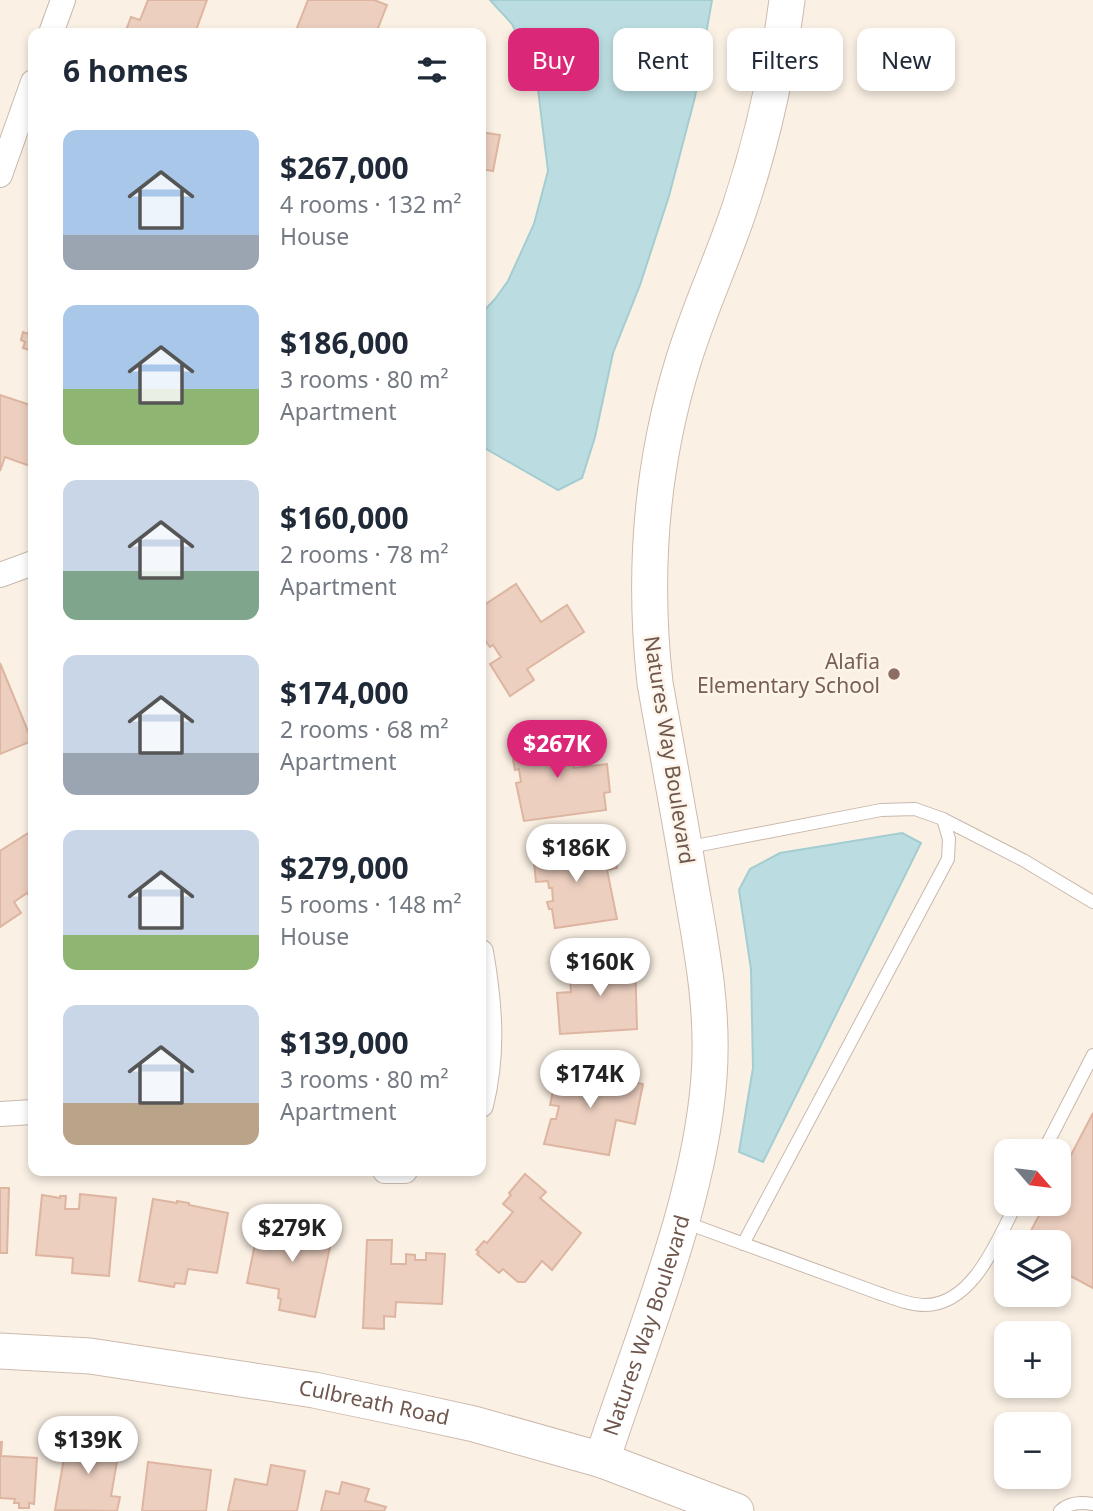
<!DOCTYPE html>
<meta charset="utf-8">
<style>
body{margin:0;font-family:"Noto Sans",sans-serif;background:#f6f6f7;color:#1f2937;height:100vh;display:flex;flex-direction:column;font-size:26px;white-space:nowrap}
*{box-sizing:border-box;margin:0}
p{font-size:23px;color:#747a83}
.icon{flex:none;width:38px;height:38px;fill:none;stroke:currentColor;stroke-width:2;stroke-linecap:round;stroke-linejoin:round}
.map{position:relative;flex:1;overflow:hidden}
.details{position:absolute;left:28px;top:28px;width:458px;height:1148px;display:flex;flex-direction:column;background:#fff;border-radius:14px;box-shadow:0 4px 10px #0003}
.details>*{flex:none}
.hud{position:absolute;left:508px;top:28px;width:480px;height:63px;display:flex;gap:14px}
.needle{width:46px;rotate:118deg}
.buttons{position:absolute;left:994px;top:1139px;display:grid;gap:14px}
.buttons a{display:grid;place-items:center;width:77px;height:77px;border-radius:14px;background:#fff;box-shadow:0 4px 10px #0003;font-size:35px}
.price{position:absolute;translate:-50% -60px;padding:0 16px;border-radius:24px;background:#fff;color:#222;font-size:23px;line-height:46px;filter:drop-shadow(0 2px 4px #0008)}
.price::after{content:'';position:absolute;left:50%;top:42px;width:21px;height:16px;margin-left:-10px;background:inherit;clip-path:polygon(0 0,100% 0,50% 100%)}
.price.current{background:#db2777;color:#fff}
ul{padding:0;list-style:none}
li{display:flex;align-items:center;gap:21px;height:175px;padding:0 35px}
li span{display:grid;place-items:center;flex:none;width:196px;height:140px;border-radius:14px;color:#555}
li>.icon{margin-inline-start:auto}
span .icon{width:84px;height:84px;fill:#fffc;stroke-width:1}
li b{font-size:30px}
h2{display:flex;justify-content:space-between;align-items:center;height:84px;padding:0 35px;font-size:30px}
.chip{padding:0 24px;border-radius:14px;background:#fff;box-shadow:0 4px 10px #0003;font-size:24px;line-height:63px}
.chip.current{background:#db2777;color:#fff}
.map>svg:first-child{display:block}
</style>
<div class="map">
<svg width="1093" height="1511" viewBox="0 0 1093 1511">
<rect width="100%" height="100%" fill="#faf0e4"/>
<g fill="#bbdde1" stroke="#a3cdd1" stroke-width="2">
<path d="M490,0H712L695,97L669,196L640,285L613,353L595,437L582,478L558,490L481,446V314L495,299L508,281L534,224L548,171L536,73L512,24Z"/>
<path d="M902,833L921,843L763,1162L739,1152L753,1068L751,969L739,890L750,869L780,853Z"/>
</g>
<g fill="#eccfbf" stroke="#ddb5a1" stroke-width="2">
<path d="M148,0H207L195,33H197H125L131,17L140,20Z"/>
<path d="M308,0H374L387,5L376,33H295Z"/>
<path d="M481,132L500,135L493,171L481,169Z"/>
<path d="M33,313V351L23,348L25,342L21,340L23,332L28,334Z"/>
<path d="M0,395L33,406V467L5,457L0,471Z"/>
<path d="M516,584L541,622L567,605L584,632L527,669L534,680L510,696L490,664L501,657L493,645L490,647L486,642L481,645V607Z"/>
<path d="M0,663L32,741L0,754Z"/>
<path d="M569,734L574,768L607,764L610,792L604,793L606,810L524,821L516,783L521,782L519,769L515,770L513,759L518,758V756H513L512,747L516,746V741Z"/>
<path d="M33,830V894L29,896L27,893L14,902L21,913L0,927V851Z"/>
<path d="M559,840L561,857L614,849L617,868L607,870L617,919L555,928L552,909H549L547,902L553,901L552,888H549L548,881L536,882L532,843Z"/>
<path d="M635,958L637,1029L560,1034L557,993L571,992L570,979H575L574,963Z"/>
<path d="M553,1068L643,1084L635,1124L616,1120L609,1155L544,1144L551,1119H556L559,1106L550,1105L553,1091L549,1090Z"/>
<path d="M1093,1113V1288L1059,1270V1242H1025L1045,1204H1059V1178Z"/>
<path d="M525,1174L546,1192L540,1198L581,1233L552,1270L542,1261L525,1282H518L503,1269L499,1273L477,1254L479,1252L476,1250L484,1241L487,1243L513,1212L503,1204L511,1195L509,1193Z"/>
<path d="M0,1188H9L7,1253H0Z"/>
<path d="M80,1194L116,1198L109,1276L72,1273L73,1258L36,1255L42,1195L60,1198V1196H66L65,1209H79Z"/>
<path d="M153,1199L177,1203V1201L189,1203V1205L228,1213L217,1273L188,1269L185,1284L175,1283L174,1287L139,1281Z"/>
<path d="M261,1215L278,1219L277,1224L284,1225L283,1230L298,1233L299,1225L310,1227L311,1223L334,1228L315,1317L279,1310L281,1299L278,1298L279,1289L247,1283Z"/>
<path d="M367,1240H392L391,1264H406V1254L415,1255V1260H426V1253L445,1254L442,1304L396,1302L395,1317L384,1316V1329L363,1328Z"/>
<path d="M68,1435L120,1444L111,1496L120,1497L117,1511L55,1510Z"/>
<path d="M0,1442H2L1,1456L37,1458L34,1504L29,1503V1508H19V1503H14L15,1499L0,1498Z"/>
<path d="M148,1462L211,1470L206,1511H142Z"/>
<path d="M271,1465L305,1471L297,1511H228L235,1479L267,1485Z"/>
<path d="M342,1482L369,1489L365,1501L386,1507L384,1511H321L326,1491L339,1494Z"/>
</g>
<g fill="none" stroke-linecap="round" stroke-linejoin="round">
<defs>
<g id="lane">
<path d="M685,848L881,810L915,809L943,819L1023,860L1093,902"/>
<path d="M1043,1152L1093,1055"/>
<path d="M684,1222L878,1293C893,1298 909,1305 925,1305C973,1305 998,1239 1016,1204"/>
<path d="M743,1244L948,859L949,839L943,819"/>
<path d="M1060,1511C1069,1502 1081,1502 1093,1504"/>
</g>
<g id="street">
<path d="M51,33L63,0"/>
<path d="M0,175L33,82"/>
<path d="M0,575L33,563"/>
<path d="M481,952C490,1004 494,1053 481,1105"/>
<path d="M0,1114L33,1112"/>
<path d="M385,1171H405"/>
</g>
<g id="secondary">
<path id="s1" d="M0,1351L90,1356L314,1390L410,1410L474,1424L602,1460L736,1511"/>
<path id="s2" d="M602,1460C641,1339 700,1203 709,1077C714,1012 702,950 691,887C680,819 667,751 655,683C643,575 651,466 683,362C699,309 723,259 740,207C762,141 778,69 787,0"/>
</g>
</defs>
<use href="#lane" stroke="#c9b8ac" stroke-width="14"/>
<use href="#street" stroke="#c9b8ac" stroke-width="26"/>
<use href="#secondary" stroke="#cebaad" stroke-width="37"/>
<use href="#lane" stroke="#fff" stroke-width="12"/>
<use href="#street" stroke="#fff" stroke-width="24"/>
<use href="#secondary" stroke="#fff" stroke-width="35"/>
</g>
<circle fill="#8d6e63" stroke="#fdf4ea" stroke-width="2.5" cx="894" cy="674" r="7"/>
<g text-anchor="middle" stroke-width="5" stroke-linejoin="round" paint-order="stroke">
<g font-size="21" fill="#785e54" stroke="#fdf4ea" text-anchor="end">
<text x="880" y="669">Alafia<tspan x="880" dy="24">Elementary School</tspan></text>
</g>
<g font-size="21" fill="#6f574d" stroke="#fdf4ea">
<text transform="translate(669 750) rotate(81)" y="7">Natures Way Boulevard</text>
<text dy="7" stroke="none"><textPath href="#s2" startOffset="142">Natures Way Boulevard</textPath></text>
<text dy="7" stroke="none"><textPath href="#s1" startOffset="378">Culbreath Road</textPath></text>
</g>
</g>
</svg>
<div class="buttons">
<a><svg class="needle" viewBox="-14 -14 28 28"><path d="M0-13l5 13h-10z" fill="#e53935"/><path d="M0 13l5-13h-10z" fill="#747a83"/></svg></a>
<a><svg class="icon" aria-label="layers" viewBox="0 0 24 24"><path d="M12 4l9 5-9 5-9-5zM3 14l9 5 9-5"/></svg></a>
<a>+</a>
<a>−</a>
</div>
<b class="price current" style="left:557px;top:780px">$267K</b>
<b class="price" style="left:576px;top:884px">$186K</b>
<b class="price" style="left:600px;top:998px">$160K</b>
<b class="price" style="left:590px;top:1110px">$174K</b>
<b class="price" style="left:292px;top:1264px">$279K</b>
<b class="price" style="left:88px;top:1476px">$139K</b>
<div class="hud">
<a class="chip current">Buy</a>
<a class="chip">Rent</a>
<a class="chip">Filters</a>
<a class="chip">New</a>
</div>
<section class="details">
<h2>6 homes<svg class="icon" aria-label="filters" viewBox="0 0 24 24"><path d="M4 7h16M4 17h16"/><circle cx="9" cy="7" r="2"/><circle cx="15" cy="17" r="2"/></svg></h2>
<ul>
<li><span style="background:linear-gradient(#a9c7e8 75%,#9aa5b1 0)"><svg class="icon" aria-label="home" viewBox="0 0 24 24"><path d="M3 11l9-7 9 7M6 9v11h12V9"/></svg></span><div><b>$267,000</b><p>4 rooms · 132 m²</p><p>House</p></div></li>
<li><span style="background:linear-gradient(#a9c7e8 60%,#8fb573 0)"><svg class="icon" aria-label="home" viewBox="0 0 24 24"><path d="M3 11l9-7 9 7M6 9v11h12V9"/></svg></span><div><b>$186,000</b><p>3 rooms · 80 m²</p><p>Apartment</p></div></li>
<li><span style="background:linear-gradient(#c9d6e8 65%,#7fa58c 0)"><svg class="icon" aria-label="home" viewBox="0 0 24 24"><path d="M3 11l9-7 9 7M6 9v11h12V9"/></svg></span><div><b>$160,000</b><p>2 rooms · 78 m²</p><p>Apartment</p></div></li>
<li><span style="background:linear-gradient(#c9d6e8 70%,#9aa5b1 0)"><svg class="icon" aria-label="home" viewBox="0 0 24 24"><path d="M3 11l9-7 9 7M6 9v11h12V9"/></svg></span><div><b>$174,000</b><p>2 rooms · 68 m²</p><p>Apartment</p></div></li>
<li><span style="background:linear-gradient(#c9d6e8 75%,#8fb573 0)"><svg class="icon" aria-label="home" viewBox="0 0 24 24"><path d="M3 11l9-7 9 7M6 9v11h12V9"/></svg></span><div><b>$279,000</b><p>5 rooms · 148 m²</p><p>House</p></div></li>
<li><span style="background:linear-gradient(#c9d6e8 70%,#b9a48a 0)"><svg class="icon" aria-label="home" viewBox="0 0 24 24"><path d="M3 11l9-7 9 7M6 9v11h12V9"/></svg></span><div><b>$139,000</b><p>3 rooms · 80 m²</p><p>Apartment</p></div></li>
</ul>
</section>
</div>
